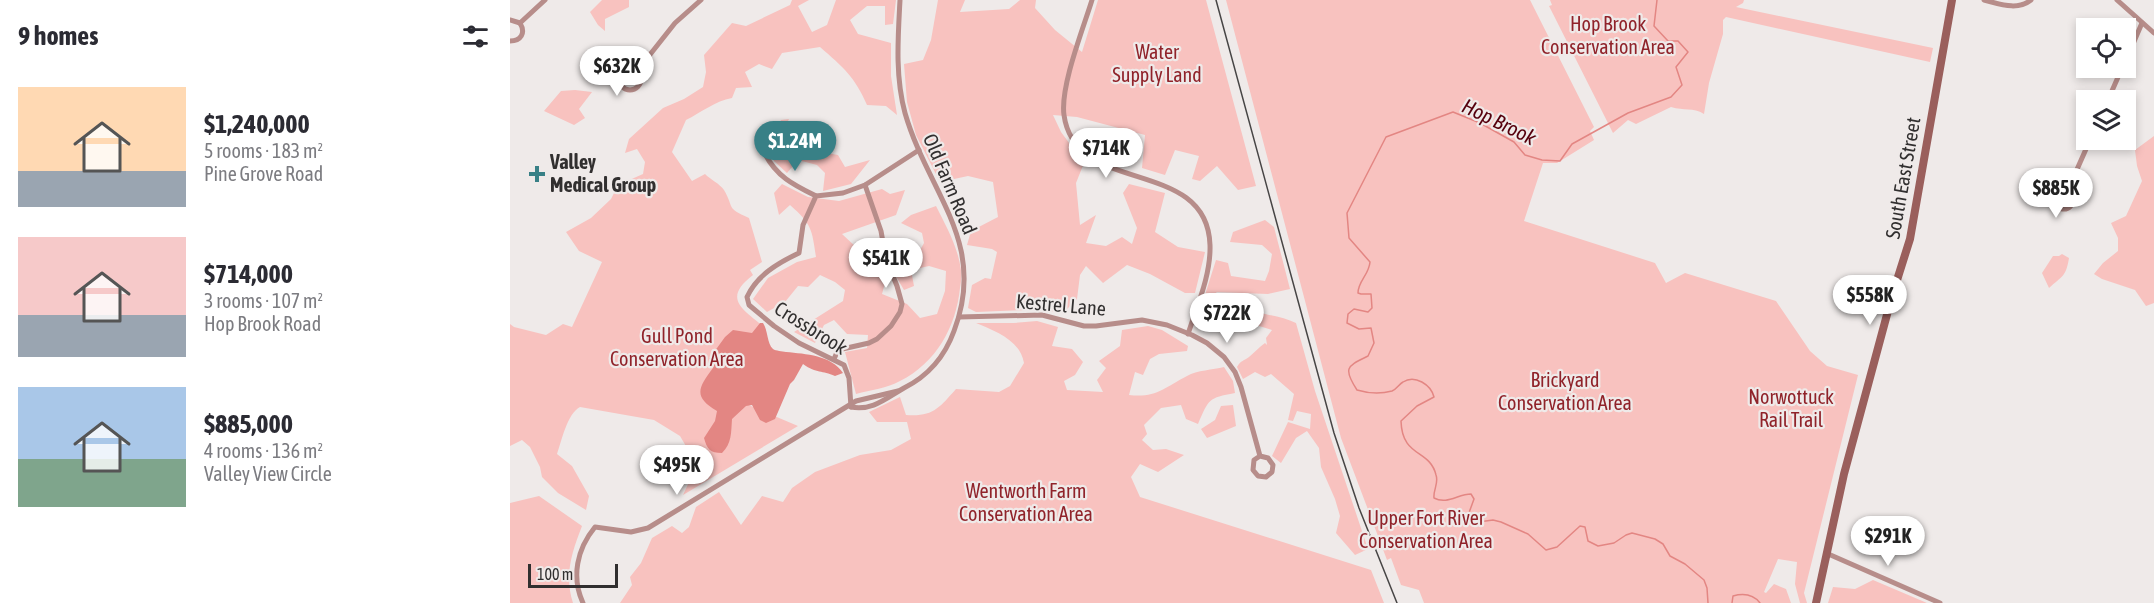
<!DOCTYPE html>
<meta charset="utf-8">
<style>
body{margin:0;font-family:"Asap Condensed",sans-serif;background:#f2f2f3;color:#2b2b33;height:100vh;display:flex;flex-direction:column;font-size:22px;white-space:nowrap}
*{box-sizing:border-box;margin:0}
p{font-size:20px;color:#7c7c81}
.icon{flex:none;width:33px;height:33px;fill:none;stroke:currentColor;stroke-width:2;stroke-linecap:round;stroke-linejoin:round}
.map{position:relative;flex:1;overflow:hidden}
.side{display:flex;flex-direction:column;background:#fff;width:510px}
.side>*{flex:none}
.fabs{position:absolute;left:1566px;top:18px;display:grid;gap:12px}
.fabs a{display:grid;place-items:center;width:60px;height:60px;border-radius:0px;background:#fff;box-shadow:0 3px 9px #0003;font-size:30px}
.scale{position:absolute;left:18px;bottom:15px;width:90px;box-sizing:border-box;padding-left:6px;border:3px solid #312f2f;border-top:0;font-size:16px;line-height:21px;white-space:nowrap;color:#312f2f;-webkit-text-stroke:4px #efeae9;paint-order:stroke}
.price{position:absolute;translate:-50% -51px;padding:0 14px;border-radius:21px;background:#fff;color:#222;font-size:20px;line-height:39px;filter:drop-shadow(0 2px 3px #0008)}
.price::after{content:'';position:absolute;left:50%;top:36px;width:18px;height:14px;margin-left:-9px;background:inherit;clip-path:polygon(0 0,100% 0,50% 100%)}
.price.on{background:#388086;color:#fff}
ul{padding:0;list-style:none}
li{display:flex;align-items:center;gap:18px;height:150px;padding:0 18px}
li span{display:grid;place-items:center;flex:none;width:168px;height:120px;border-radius:0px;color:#555}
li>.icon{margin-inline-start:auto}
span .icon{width:72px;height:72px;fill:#fffc;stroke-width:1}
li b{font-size:26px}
h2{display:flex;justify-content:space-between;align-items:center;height:72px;padding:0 18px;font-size:26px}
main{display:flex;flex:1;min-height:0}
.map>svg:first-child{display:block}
</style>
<main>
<section class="side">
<h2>9 homes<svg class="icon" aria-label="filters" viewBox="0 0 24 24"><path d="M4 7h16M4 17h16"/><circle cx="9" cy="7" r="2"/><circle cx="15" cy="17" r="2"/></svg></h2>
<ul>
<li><span style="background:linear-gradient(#ffd9b3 70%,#9aa5b1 0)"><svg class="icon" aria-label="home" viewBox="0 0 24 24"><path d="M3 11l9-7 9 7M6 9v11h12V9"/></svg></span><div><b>$1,240,000</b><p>5 rooms · 183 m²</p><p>Pine Grove Road</p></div></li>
<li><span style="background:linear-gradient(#f6c9c9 65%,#9aa5b1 0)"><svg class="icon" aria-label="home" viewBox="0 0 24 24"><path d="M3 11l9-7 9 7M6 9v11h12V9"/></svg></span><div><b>$714,000</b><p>3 rooms · 107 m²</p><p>Hop Brook Road</p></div></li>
<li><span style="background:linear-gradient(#a9c7e8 60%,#7fa58c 0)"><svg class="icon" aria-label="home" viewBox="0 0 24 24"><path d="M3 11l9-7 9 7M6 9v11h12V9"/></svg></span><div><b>$885,000</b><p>4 rooms · 136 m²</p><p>Valley View Circle</p></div></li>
</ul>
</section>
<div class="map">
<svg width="1644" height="603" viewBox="0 0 1644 603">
<rect width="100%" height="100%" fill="#efeae9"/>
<g fill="#f8c2bf">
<path d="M92,0H119V7L95,19V31L88,25L80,12Z"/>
<path d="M282,0H299L288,6L302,32L317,25L326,0H386L383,24L375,25V6H357L340,20L348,34L381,43V76L387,115L376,106L357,105C345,77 333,67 310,47L272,53L262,69L249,64L235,72L242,87L226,88L222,98C205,101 192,112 176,120L162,152L182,181L195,174C200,179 210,184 214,190C225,209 215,207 239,218L252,262L240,270L243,275C213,298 231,308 253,326L222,398L288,426L173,495L187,465L170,436L144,420L70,407C57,414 52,440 47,454L62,466L79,496L76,510L48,493L32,477L30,467L20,447L12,440L0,446V324L4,327L36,335L53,324L62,327L92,262L69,251L56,232L81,218L101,199L108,185L133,174L135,162L127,149L115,153L119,139L153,108L174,99L193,87L196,72L194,55L222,23L236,26L280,5Z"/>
<path d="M428,0H455L450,12L499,9L510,0H526L525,8L545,30L572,52L588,0H696L746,186L728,190L707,166L690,181L682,179L689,156L665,150L655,175L632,168L635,135L567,117L543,115L551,132L574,163L566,183L570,225L586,215L576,243L596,246L612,237L622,244L627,228L613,193L619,184L655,193L645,232L668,247L695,252L685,293H675L640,274L617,265L593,283L576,266L570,275L567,299L554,312L517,310L466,312L458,308L462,285L475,278L481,279L487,252L482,249L457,245L461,231L488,217L483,182L458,176L430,182L406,135L397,102L394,64L413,60L421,40Z"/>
<path d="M716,0H1020L1084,127L1080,131L1084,140L1047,163H1033L1014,221L1145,263L1156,283L1175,273L1266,301L1300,351L1317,366L1348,375L1294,593L1297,603H1290L1285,584L1287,562L1268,559L1254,592L1256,593L1264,584L1276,589L1281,603H914L909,590L891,585L881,558L877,560L831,438Z"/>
<path d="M1040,0H1234L1233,3L1226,7L1423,48L1420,62L1216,17L1213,20V34L1199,83L1194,114C1183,107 1174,111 1161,107L1126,124L1118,120L1103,133L1039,6L1042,5Z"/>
<path d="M65,90L82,92L69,109L75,118L64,125L34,111L51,91Z"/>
<path d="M279,119L275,127L284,137L290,147L300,150L309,142L311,152L328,155L335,167L360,160L341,184L313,191L315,173L307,165L288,160L277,173L264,161L263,133L271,120Z"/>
<path d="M1644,136V303L1636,306L1625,290L1592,279L1584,274L1593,263L1608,251V238L1601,223L1616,216L1632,181L1627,166L1625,150Z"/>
<path d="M272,184L298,197L329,201L372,189L380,194L395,190L386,215L332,234L346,247L365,255L363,260L348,266L352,275L369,270L375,283L372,294L397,304L410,318L427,314L435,291L436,271L419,266L401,270L404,286L394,290L381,268V259L409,252L414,243L412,233L391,223L401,215L426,206C436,226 448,247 451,270C452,276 451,282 450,288C446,327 426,363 390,381C377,388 361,390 346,394L335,352L357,348L358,335L337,334L324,320L314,325L305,343L284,332L333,301L335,290L325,282L310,275L298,287L288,286L275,302L257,312L243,299L258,278L287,262L306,257C302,230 302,224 280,205L269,215L264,193Z"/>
<path d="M755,220L764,227L780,289L758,294L706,292C724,315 762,311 786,323L805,391L858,549L845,555L826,533L830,516L825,499L811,467L809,448L797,431L786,438L771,463L762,456L778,422L800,429L801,414L787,411L783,421L778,420L784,394L761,374L755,377L745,372L733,379L727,367C731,360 734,361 739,357C745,352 749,347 755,343L757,345L756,338L762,330L746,325L727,314L698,308L694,298L706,260L718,263L721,276L755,281L759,271L762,254L752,245L720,242L723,232Z"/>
<path d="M1552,254L1559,258C1556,277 1552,276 1539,288L1532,273L1543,256H1549Z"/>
<path d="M527,321L548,327L542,346L562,349L573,362L565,375L554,381L557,390L593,392L587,380L596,368L589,361L610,346L612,330L638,326L652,330L678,346L677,351L649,354L640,359L633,375L625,372L619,395C646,398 654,388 677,376C687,370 703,370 714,367L723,381L725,393C698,398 699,399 688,424L676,419L671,405L651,408L634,425L637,434L632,440L643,450L656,449L674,455L648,472L630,464L621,477L630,497L861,570L874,603H110L122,585L120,577L131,563L142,538L162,526L172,533L179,527L186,507L209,492L231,525L252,496L273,502L282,488L305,472L350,455L381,450L401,439L397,422H367L359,412L390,397L396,415C423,417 429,408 446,389L489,392L500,386L514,363C510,340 485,331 466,323H504Z"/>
<path d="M723,405L726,426L697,438L691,429L705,420L711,406Z"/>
<path d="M29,496L72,526C62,552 54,575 63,603H0V503Z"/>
<path d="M1363,580L1417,603H1318L1323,587L1345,589Z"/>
</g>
<path fill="#e38683" d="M250,323H253C258,330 257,344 263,349C266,351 272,351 276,352C296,354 321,355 333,373L325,376C312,370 307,374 293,364L284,380L280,384L265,419L256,423L250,420L242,405L236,406L222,419C221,433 222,443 212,453C200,453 197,449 194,438L205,421L207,411C184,397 187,389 203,368L199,359L215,337L223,330L242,333Z"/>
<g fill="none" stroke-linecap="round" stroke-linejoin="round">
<g stroke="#e38683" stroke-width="1.5">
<path d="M1147,0L1144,26L1158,41H1168L1178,52L1166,67L1172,85L1161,97L1118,113L1062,144L1050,161L1032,160L1015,155L1004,142L970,123L943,112L876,137L837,213L839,238L860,262C859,275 848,281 848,293L851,294H861L862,308L858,312L844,309L838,314L837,323L849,329L861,328L864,343L858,356C838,366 832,367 847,390C857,393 871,394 882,391C887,389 889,384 893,382C905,374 921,385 924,397L907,406L891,421C892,458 920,449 926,475C929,483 923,490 924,498C937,505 948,494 961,494L964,499L956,521L961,523L983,520L991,522L1018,534L1036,550L1047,547L1070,526L1075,527L1078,541L1088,546L1104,543L1116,535L1122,533L1145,539L1153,544L1160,556L1175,564L1194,580L1197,588L1198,603"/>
<path d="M1222,603L1223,596C1234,593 1243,594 1250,603"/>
</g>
<g stroke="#b78d8a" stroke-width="5">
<path d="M582,0C573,29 550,87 554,115C565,197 697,156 700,245C701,275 687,306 678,334"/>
<path d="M1474,0C1490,4 1507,11 1521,0"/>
<path d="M1607,0L1644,33"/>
<path d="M0,20L10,23"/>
<path d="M10,23L35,0"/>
<path d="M0,41C11,41 16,33 10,23"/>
<path d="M1616,60L1632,23"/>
<circle cx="120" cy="79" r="11"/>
<path d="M127,71L165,23L191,0"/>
<path d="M1598,100L1612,68"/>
<path d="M255,154C267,177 284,185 306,196"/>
<circle cx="1554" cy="200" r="9"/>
<path d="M1557,192L1580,140"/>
<path d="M449,317L532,315L574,326H586L632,320L657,325L682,335L697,343L714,357L725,372L731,387L750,456L758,458L763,465L762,472L756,477L748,476L743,470L744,460L750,456"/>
<path d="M324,359L328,350L359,343L367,339L381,326L390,312L392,304L387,286L376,259L371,231L355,185"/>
<path d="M341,407C363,411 376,398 394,388C418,376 435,356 444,331C478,242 418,193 395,113C385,76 388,38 390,0"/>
<path d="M341,407L339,378L334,365L289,343L264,326L239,305L237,297C247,275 268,263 289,253L293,225L306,196L333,193L355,185L409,150"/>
<path d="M1316,553L1430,603"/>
<path d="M73,603C61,577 67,549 85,527L121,532L138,528L346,401L388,391"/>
</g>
<path stroke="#9a5f5c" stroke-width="8" d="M1306,603L1334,474L1382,296L1400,239L1442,0"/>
<path stroke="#474545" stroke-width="1.5" d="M706,0L824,433L849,508L887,603"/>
</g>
<path fill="#388086" stroke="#efeae9" stroke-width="2" d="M24 165h6v6h6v6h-6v6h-6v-6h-6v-6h6z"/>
<g text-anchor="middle" stroke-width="4.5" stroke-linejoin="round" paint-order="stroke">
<g font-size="20" fill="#90232a" stroke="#efeae9">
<text x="1098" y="31">Hop Brook<tspan x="1098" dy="23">Conservation Area</tspan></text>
<text x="647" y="59">Water<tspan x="647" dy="23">Supply Land</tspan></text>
<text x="167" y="343">Gull Pond<tspan x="167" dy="23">Conservation Area</tspan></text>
<text x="1055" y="387">Brickyard<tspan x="1055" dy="23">Conservation Area</tspan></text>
<text x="1281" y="404">Norwottuck<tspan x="1281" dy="23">Rail Trail</tspan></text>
<text x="516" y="498">Wentworth Farm<tspan x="516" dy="23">Conservation Area</tspan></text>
<text x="916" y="525">Upper Fort River<tspan x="916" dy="23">Conservation Area</tspan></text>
</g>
<g font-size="20" font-weight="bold" fill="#312f2f" stroke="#efeae9" text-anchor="start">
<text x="40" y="169">Valley<tspan x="40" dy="23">Medical Group</tspan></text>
</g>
<g font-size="20" fill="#312f2f" stroke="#efeae9">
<text transform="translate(1393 178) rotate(-80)" y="7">South East Street</text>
<text transform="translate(440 184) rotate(67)" y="7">Old Farm Road</text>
<text transform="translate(551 305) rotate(5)" y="7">Kestrel Lane</text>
<text transform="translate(301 328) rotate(32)" y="7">Crossbrook</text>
</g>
<g font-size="21" font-style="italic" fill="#56000d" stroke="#efeae9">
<text transform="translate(989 122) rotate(26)" y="7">Hop Brook</text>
</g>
</g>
</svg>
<div class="fabs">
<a><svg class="icon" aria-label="locate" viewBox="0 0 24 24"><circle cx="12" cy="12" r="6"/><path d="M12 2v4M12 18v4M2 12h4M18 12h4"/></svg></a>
<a><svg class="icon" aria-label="layers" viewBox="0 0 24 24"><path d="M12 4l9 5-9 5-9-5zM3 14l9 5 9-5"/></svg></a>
</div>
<div class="scale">100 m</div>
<b class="price" style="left:107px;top:97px">$632K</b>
<b class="price on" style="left:285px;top:172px">$1.24M</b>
<b class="price" style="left:596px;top:179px">$714K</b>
<b class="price" style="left:1546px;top:219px">$885K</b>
<b class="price" style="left:376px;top:289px">$541K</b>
<b class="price" style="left:1360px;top:326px">$558K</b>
<b class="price" style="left:717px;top:344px">$722K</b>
<b class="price" style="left:167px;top:496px">$495K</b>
<b class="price" style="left:1378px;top:567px">$291K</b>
</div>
</main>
